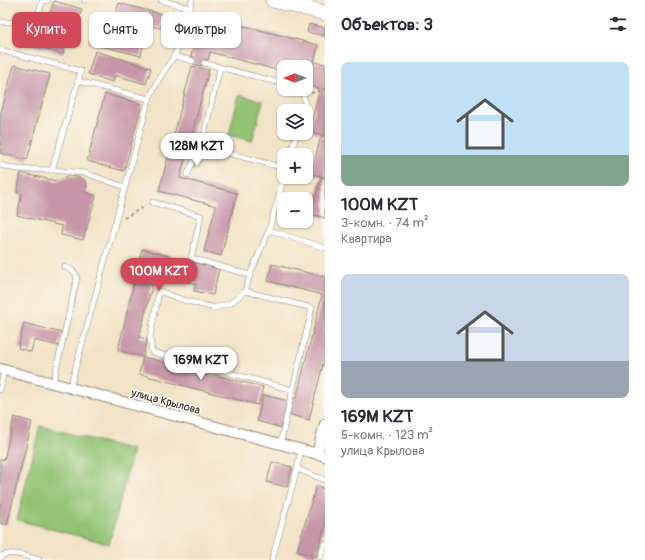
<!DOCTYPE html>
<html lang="ru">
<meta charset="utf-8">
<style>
body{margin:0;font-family:Pangolin,sans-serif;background:#f2f2f3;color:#2b2b33;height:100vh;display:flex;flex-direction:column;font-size:15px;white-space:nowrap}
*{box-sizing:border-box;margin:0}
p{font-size:13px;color:#7c7c81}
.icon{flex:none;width:22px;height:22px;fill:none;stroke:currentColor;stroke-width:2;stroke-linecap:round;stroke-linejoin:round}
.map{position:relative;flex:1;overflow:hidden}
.details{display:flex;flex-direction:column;background:#fff;width:320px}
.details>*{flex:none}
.top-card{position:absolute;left:12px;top:12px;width:253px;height:36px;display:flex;gap:8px}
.needle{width:26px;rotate:270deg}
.controls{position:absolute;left:277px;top:60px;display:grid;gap:8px}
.controls a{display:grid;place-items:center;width:36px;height:36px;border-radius:8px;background:#fff;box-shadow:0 1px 3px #0004;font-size:20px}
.price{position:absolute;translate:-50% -34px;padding:0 9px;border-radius:14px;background:#fff;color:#222;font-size:13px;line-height:26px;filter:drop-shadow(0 1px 2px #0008)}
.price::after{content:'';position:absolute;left:50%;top:24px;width:12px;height:9px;margin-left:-6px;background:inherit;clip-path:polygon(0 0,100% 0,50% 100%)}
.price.active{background:#d1495b;color:#fff}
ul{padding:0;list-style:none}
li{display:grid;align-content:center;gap:8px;height:212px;padding:0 16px}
li span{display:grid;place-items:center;height:124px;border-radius:8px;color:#555}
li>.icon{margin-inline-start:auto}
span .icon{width:72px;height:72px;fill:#fffc;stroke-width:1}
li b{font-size:17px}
h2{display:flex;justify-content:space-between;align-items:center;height:48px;padding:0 16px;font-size:17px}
.tag{padding:0 14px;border-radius:8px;background:#fff;box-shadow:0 1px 3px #0004;font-size:14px;line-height:36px}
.tag.active{background:#d1495b;color:#fff}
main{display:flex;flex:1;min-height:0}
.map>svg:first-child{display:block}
</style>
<main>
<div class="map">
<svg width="325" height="560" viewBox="0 0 325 560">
<rect width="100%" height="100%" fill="#fbf7ec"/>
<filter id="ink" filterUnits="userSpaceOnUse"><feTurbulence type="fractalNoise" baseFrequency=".025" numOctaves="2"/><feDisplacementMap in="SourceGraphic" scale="8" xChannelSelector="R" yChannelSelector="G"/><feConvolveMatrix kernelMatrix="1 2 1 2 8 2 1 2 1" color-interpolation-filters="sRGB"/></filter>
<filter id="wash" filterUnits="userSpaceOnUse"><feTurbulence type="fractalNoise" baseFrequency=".012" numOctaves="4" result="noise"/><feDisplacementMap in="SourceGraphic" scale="16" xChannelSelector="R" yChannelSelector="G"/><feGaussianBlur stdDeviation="0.9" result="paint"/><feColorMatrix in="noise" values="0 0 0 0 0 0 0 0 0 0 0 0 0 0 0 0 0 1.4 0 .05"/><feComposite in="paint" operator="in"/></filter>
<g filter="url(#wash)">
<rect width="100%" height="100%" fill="#f2e3c7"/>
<g fill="#92c373" stroke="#5e774f">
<path d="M239,95L263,101L252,141L229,135Z"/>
<path d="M40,426L133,450L109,544L17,520Z"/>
</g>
<g id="blocks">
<g fill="#c695a8">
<path d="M54,1L82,9L78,20L50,12Z"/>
<path d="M119,3L164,15L160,28L115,16Z"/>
<path d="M221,20L318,45L314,62L325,64V136L309,131L320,89L310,86L312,79L306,77V67H284V72L210,52L208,60L204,59L202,66L193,64L195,57L191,56L197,31L217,36Z"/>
<path d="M309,24L325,28V36L307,32Z"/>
<path d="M93,28L144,41L141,56L89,43Z"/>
<path d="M40,32L67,40L63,54L27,44L30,33L39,36Z"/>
<path d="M95,51L151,68L146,84L115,75L113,82L88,74Z"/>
<path d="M14,65L50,74L27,160L0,153V116Z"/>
<path d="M192,66L209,70L180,178L237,193L221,256L204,251L216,206L159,191Z"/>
<path d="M105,94L142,104L124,171L87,161Z"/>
<path d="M321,136L325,137V177L311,174Z"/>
<path d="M21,173L56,181L69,176L78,177L85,181L87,188L85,192L96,196L83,240L61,235L62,226L17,215L22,194L17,193Z"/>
<path d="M321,177L325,178V218L311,214Z"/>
<path d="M142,249L219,269L213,295L194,291L196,284L155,274L139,337L147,339L143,357L118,350Z"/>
<path d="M272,264L325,277V356L309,420L288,414L292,397L296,399L322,295L268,281Z"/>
<path d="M24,323L62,333L59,346L34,340L31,352L18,348Z"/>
<path d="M143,357L263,387L258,405L139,374Z"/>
<path d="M263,395L289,401L282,428L257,421Z"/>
<path d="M14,417L32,422L7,525L0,523V459L4,460Z"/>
<path d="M272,462L292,467L287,487L267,482Z"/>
<path d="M316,486L325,489V525L316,557L297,551Z"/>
</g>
</g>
</g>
<g filter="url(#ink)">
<use href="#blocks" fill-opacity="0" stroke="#8e8779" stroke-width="1"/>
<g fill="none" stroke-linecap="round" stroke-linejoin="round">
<defs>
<g id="service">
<path d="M84,0H85"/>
<path d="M161,0L189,8"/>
<path d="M0,22H36L42,2L48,0"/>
<path d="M0,50L81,71L52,170L85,173L125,187"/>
<path d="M174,56L193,61"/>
<path d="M204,63L284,84"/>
<path d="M78,81L149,99"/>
<path d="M301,89L305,101L303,111"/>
<path d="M201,146L284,168"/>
<path d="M290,155L297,133"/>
<path d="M0,165L16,169L52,170"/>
<path d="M187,175L201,146L220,68"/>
<path d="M152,202L201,216L191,258L250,275L245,291L312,308L280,444"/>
<path d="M269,230L284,177"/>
<path d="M250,275L269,230L325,248"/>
<path d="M245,291L231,303L215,308L183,300L159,291L150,338L152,352L293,390"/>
<path d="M53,383L77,278C76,271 71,270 65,267"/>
<path d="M70,388L149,99L158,81L174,56L181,42L192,0"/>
<path d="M0,390L4,370"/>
<path d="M297,469L325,480"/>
<path d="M320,557L325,544"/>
<path d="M0,560L1,556C12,550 28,557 39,560"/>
<path d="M272,560L297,469L301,450"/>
</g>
<g id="minor">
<path d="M0,369L325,456"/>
<path d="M317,454L325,424"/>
</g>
<path id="secondary" d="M273,0L325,13"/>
</defs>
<use href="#service" stroke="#8e8779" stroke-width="6"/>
<use href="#minor" stroke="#8e8779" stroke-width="12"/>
<use href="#secondary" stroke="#8e8779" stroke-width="16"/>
<g stroke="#8e8779" stroke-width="1.5" stroke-dasharray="3 3" stroke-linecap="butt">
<path d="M311,93L325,89"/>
<path d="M124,218L145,206"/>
</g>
<use href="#service" stroke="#fff" stroke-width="5"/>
<use href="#minor" stroke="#fff" stroke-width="10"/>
<use href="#secondary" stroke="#fff" stroke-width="15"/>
</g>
</g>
<g text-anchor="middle" stroke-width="3.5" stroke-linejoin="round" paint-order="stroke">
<g font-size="11" fill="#2b2b2b" stroke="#fbf7ec">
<text transform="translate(166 401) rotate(15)" y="4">улица Крылова</text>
</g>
</g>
</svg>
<div class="controls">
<a><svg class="needle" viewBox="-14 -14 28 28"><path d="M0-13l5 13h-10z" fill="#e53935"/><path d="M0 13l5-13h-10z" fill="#7c7c81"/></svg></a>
<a><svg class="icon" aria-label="layers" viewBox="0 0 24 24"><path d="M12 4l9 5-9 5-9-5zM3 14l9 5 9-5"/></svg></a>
<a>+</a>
<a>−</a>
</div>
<b class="price" style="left:197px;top:167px">128M KZT</b>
<b class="price active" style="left:159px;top:292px">100M KZT</b>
<b class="price" style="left:201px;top:381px">169M KZT</b>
<div class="top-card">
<a class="tag active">Купить</a>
<a class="tag">Снять</a>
<a class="tag">Фильтры</a>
</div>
</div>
<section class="details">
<h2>Объектов: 3<svg class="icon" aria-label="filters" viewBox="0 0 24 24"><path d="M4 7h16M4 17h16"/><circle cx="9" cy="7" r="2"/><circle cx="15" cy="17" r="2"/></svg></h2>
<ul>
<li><span style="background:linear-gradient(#bfe0f5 75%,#7fa58c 0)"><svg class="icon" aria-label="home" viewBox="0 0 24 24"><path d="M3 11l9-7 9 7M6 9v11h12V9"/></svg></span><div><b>100M KZT</b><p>3-комн. · 74 m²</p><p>Квартира</p></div></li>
<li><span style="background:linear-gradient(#c9d6e8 70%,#9aa5b1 0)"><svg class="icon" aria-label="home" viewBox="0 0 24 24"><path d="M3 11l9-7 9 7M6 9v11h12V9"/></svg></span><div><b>169M KZT</b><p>5-комн. · 123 m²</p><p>улица Крылова</p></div></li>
</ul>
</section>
</main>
